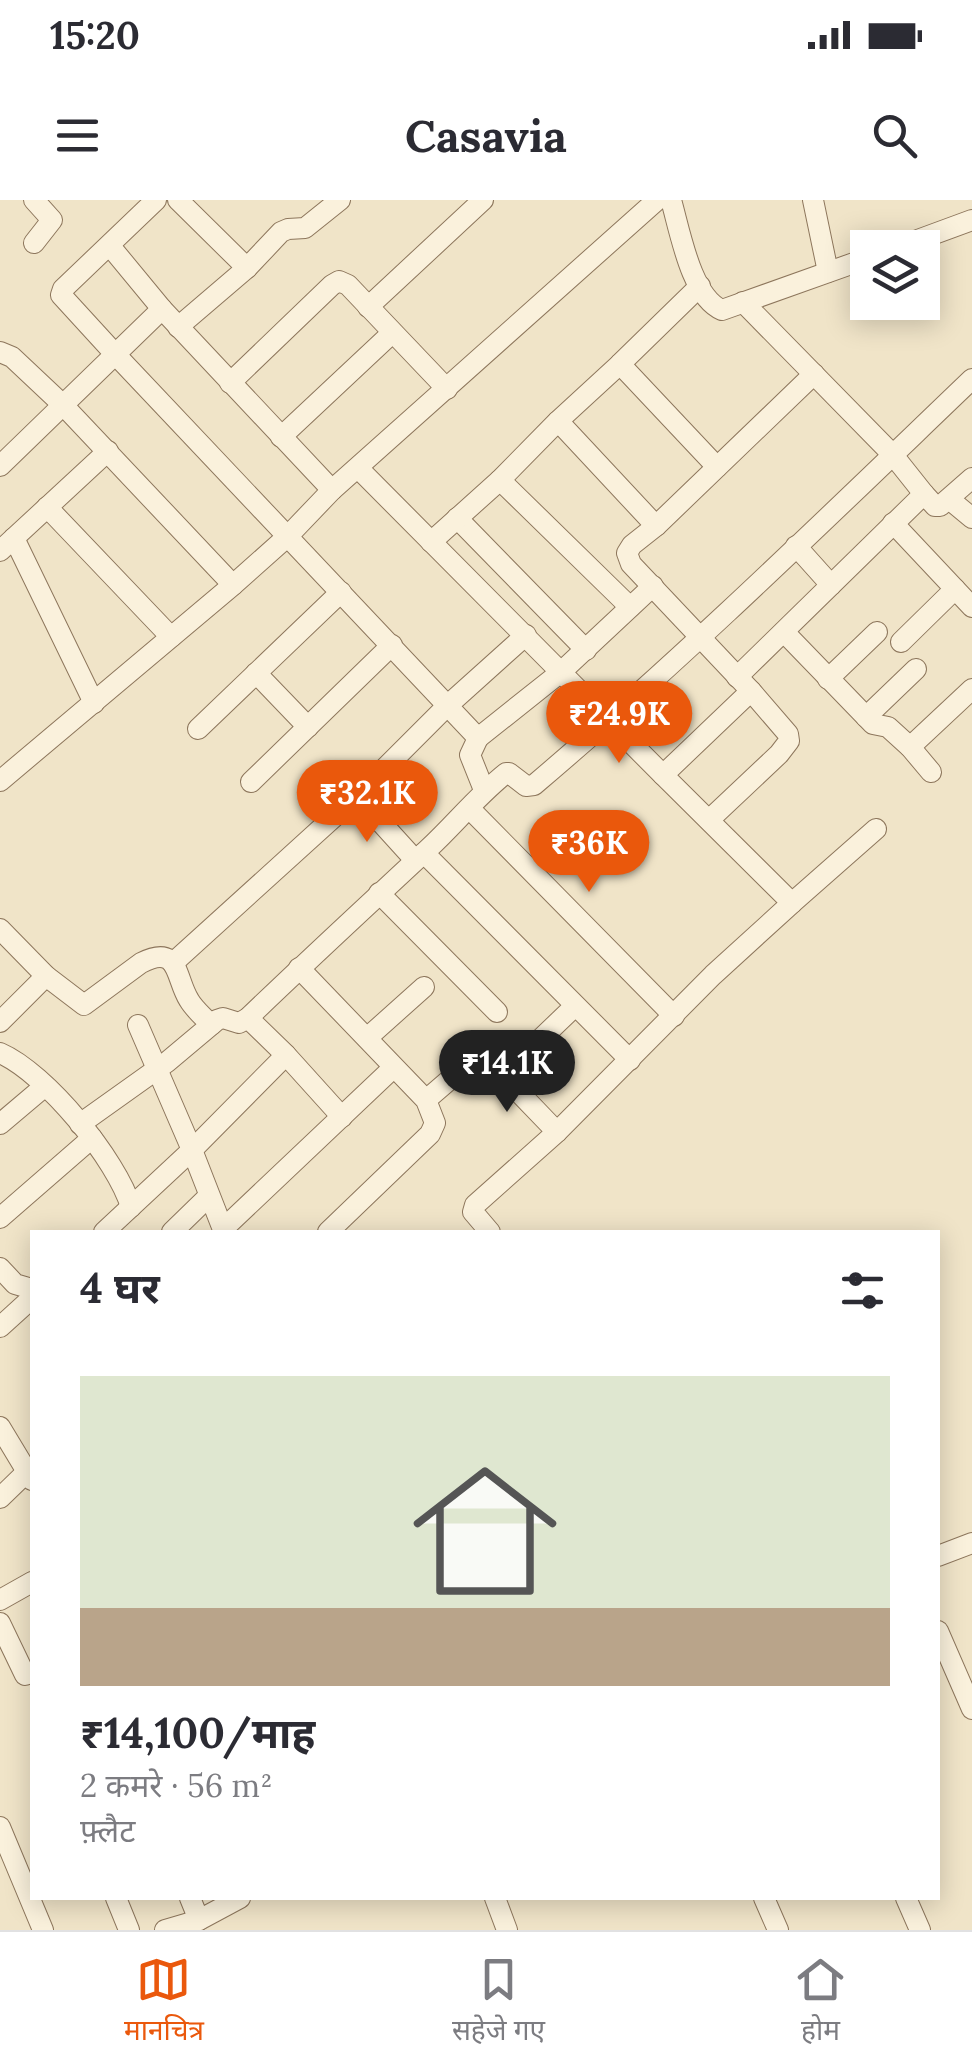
<!DOCTYPE html>
<html lang="hi">
<meta charset="utf-8">
<style>
body{margin:0;font-family:Lora,"Noto Sans Devanagari",serif;background:#f2f2f3;color:#2b2b33;height:100vh;display:flex;flex-direction:column;font-size:38px;white-space:nowrap}
*{box-sizing:border-box;margin:0}
p{font-size:32px;color:#7c7c81}
.icon{flex:none;width:55px;height:55px;fill:none;stroke:currentColor;stroke-width:2;stroke-linecap:round;stroke-linejoin:round}
.map{position:relative;flex:1;overflow:hidden}
.side{position:absolute;left:30px;top:1030px;width:910px;height:670px;display:flex;flex-direction:column;background:#fff;border-radius:0px;box-shadow:0 5px 25px #0003}
.side>*{flex:none}
.buttons{position:absolute;left:850px;top:30px;display:grid;gap:20px}
.buttons a{display:grid;place-items:center;width:90px;height:90px;border-radius:0px;background:#fff;box-shadow:0 5px 25px #0003;font-size:50px}
.price{position:absolute;translate:-50% -85px;padding:0 22px;border-radius:35px;background:#ea580c;color:#fff;font-size:32px;line-height:65px;filter:drop-shadow(0 2px 5px #0008)}
.price::after{content:'';position:absolute;left:50%;top:60px;width:30px;height:22px;margin-left:-15px;background:inherit;clip-path:polygon(0 0,100% 0,50% 100%)}
.price.selected{background:#222;color:#fff}
ul{padding:0;list-style:none}
li{display:grid;align-content:center;gap:20px;height:530px;padding:0 50px}
li span{display:grid;place-items:center;height:310px;border-radius:0px;color:#555}
li>.icon{margin-inline-start:auto}
span .icon{width:180px;height:180px;fill:#fffc;stroke-width:1}
li b{font-size:42px}
h2{display:flex;justify-content:space-between;align-items:center;height:120px;padding:0 50px;font-size:42px}
.status{display:flex;justify-content:space-between;align-items:center;height:70px;padding:0 50px;background:#fff;direction:ltr}
.status svg{height:28px;fill:currentColor}
header{display:flex;justify-content:space-between;align-items:center;height:130px;padding:0 50px;background:#fff;font-size:45px;font-weight:700}
.tab-bar{display:flex;justify-content:space-around;align-items:center;height:140px;border-top:2px solid #e1e1e2;background:#fff;font-size:28px;color:#7c7c81}
.tab-bar a{display:grid;justify-items:center;gap:5px}
.tab-bar .selected{color:#ea580c}
.map>svg:first-child{display:block}
</style>
<div class="status"><b>15:20</b><svg viewBox="0 0 49 12"><path d="M0 12V9h3v3zM5 12V6h3v6zM10 12V3h3v9zM15 12V0h3v12zM26 1h20v11H26zM47 4h2v5h-2z"/></svg></div>
<header><svg class="icon" aria-label="menu" viewBox="0 0 24 24"><path d="M4 6h16M4 12h16M4 18h16"/></svg>Casavia<svg class="icon" aria-label="search" viewBox="0 0 24 24"><circle cx="10" cy="10" r="6"/><path d="M15 15l6 6"/></svg></header>
<div class="map">
<svg width="972" height="1730" viewBox="0 0 972 1730">
<rect width="100%" height="100%" fill="#f0e4c8"/>
<g fill="none" stroke-linecap="round" stroke-linejoin="round">
<defs>
<g id="minor">
<path d="M34,0L52,20L34,43"/>
<path d="M156,0L63,89L61,95L115,154L478,538L470,555L484,590"/>
<path d="M178,0L247,68"/>
<path d="M671,0C680,31 691,97 722,110L868,58"/>
<path d="M813,0L828,72"/>
<path d="M110,46L162,109L332,290"/>
<path d="M896,48L972,20"/>
<path d="M743,102L893,255L924,294"/>
<path d="M368,107L483,0"/>
<path d="M178,127L247,68L281,32L288,29L305,28L340,0"/>
<path d="M0,152L12,157L63,205L233,385"/>
<path d="M620,164L717,267"/>
<path d="M230,183L332,85L339,81L348,85L447,189"/>
<path d="M558,221L656,326"/>
<path d="M281,237L392,133"/>
<path d="M0,266L162,109"/>
<path d="M358,268L663,575"/>
<path d="M500,280L630,407"/>
<path d="M949,299L972,318"/>
<path d="M47,307L171,437"/>
<path d="M457,318L586,450"/>
<path d="M893,323L972,407"/>
<path d="M14,338L94,503"/>
<path d="M431,342L500,280L558,221L620,164L700,86"/>
<path d="M796,346L831,385"/>
<path d="M0,351L108,251"/>
<path d="M784,432L873,524L888,527L910,547L931,572"/>
<path d="M901,442L955,389"/>
<path d="M256,473L308,527"/>
<path d="M737,477L924,294L935,306H940L972,278"/>
<path d="M828,479L877,432"/>
<path d="M866,517L916,469"/>
<path d="M198,529L341,392"/>
<path d="M478,538L561,472L653,386"/>
<path d="M910,547L972,489"/>
<path d="M0,581L233,385L288,336L332,290L657,0"/>
<path d="M251,582L392,445"/>
<path d="M357,596L415,660"/>
<path d="M470,609L674,816"/>
<path d="M709,620L779,554L789,541L788,534L751,491"/>
<path d="M424,653L630,860"/>
<path d="M379,693L497,812"/>
<path d="M792,703L876,629"/>
<path d="M0,729L46,776L84,805L141,763C180,743 175,778 189,800C194,809 204,817 211,825"/>
<path d="M173,763L357,596L447,506L526,435"/>
<path d="M299,768L426,900L435,923L430,934L328,1032"/>
<path d="M248,818L286,855L342,917"/>
<path d="M0,822L46,776"/>
<path d="M138,825L192,950L224,1032"/>
<path d="M367,838L424,787"/>
<path d="M0,853C46,873 117,960 131,1007"/>
<path d="M504,874L575,806"/>
<path d="M426,900L477,856L483,855L557,932"/>
<path d="M0,924L45,886"/>
<path d="M80,924L167,862L217,820L223,818L239,823L248,818C307,761 368,705 428,649C455,624 477,596 506,573H509L526,586L534,585C686,456 828,317 972,179"/>
<path d="M0,1018L92,938"/>
<path d="M223,1029L393,868"/>
<path d="M104,1032L192,950L286,855"/>
<path d="M172,1032L209,996"/>
<path d="M490,1032L473,1012L475,1005L557,932L713,775L792,703L663,575L751,491L631,364L627,353L632,345L656,326L814,174"/>
<path d="M0,1068L15,1084L32,1089"/>
<path d="M0,1127L32,1098"/>
<path d="M0,1227L32,1280"/>
<path d="M0,1298L32,1267"/>
<path d="M938,1356L972,1343"/>
<path d="M0,1400L32,1382"/>
<path d="M0,1423L25,1475L32,1473"/>
<path d="M938,1431L972,1509"/>
<path d="M0,1627L43,1730"/>
<path d="M116,1698L129,1730"/>
<path d="M190,1698L199,1720"/>
<path d="M495,1698L507,1730"/>
<path d="M764,1698L778,1730"/>
<path d="M906,1698L920,1730"/>
<path d="M165,1730L199,1720L240,1698"/>
</g>
</defs>
<use href="#minor" stroke="#8d765c" stroke-width="22"/>
<use href="#minor" stroke="#faf1dc" stroke-width="20"/>
</g>
</svg>
<div class="buttons">
<a><svg class="icon" aria-label="layers" viewBox="0 0 24 24"><path d="M12 4l9 5-9 5-9-5zM3 14l9 5 9-5"/></svg></a>
</div>
<b class="price" style="left:619px;top:566px">₹24.9K</b>
<b class="price" style="left:367px;top:645px">₹32.1K</b>
<b class="price" style="left:589px;top:695px">₹36K</b>
<b class="price selected" style="left:507px;top:915px">₹14.1K</b>
<section class="side">
<h2>4 घर<svg class="icon" aria-label="filters" viewBox="0 0 24 24"><path d="M4 7h16M4 17h16"/><circle cx="9" cy="7" r="2"/><circle cx="15" cy="17" r="2"/></svg></h2>
<ul>
<li><span style="background:linear-gradient(#dfe7d0 75%,#b9a48a 0)"><svg class="icon" aria-label="home" viewBox="0 0 24 24"><path d="M3 11l9-7 9 7M6 9v11h12V9"/></svg></span><div><b>₹14,100/माह</b><p>2 कमरे · 56 m²</p><p>फ़्लैट</p></div></li>
</ul>
</section>
</div>
<nav class="tab-bar">
<a class="selected"><svg class="icon" aria-label="map" viewBox="0 0 24 24"><path d="M3 6l6-2 6 2 6-2v14l-6 2-6-2-6 2zM9 4v14M15 6v14"/></svg>मानचित्र</a>
<a><svg class="icon" aria-label="saved" viewBox="0 0 24 24"><path d="M7 4h10v16l-5-4-5 4z"/></svg>सहेजे गए</a>
<a><svg class="icon" aria-label="home" viewBox="0 0 24 24"><path d="M3 11l9-7 9 7M6 9v11h12V9"/></svg>होम</a>
</nav>
